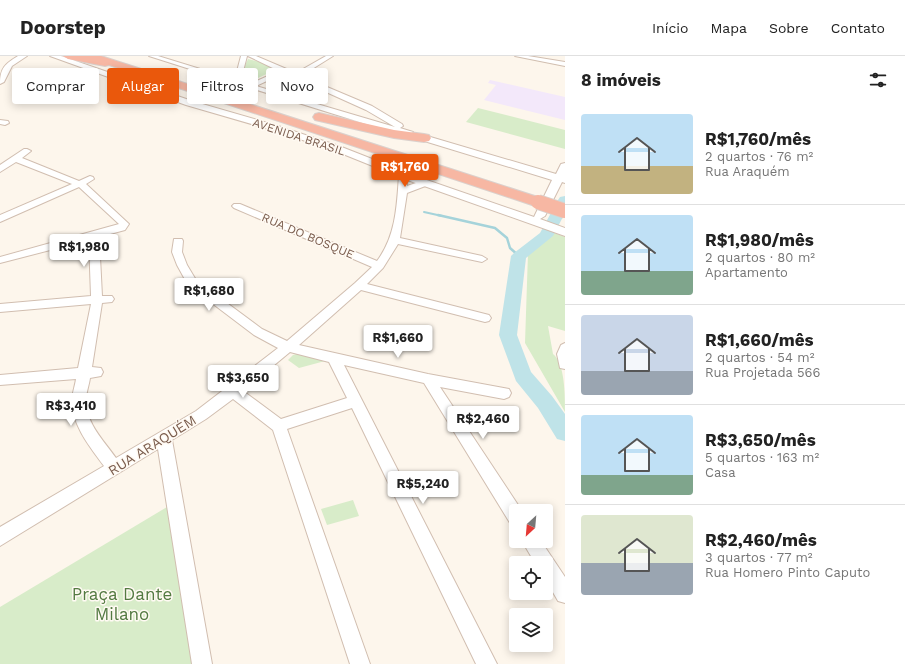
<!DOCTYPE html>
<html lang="pt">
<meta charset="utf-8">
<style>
body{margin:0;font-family:"Work Sans",sans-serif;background:#f6f6f6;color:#222;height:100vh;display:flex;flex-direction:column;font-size:15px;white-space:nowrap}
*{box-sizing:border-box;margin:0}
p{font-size:13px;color:#767676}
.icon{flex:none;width:22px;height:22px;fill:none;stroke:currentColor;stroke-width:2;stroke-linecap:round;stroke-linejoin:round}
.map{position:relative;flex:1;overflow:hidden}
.side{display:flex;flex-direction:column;background:#fff;width:340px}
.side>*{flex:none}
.top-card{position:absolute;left:12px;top:12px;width:380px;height:36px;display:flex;gap:8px}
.needle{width:26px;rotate:206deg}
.buttons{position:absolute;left:509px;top:448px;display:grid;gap:8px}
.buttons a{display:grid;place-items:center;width:44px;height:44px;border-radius:4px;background:#fff;box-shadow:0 2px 10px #0003;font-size:20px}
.price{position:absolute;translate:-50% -34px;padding:0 9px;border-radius:4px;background:#fff;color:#222;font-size:13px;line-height:26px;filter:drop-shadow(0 1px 2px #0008)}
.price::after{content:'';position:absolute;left:50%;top:24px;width:12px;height:9px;margin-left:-6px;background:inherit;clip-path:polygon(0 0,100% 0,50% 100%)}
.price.on{background:#ea580c;color:#fff}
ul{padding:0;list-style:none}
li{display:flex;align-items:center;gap:12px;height:100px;padding:0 16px}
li+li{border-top:1px solid #e0e0e0}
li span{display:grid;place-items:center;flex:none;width:112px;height:80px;border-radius:4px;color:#555}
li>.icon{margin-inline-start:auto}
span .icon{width:48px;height:48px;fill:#fffc;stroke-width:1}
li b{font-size:17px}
h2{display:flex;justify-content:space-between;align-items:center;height:48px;padding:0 16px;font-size:17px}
.pill{padding:0 14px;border-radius:4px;background:#fff;box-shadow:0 2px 10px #0003;font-size:14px;line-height:36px}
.pill.on{background:#ea580c;color:#fff}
header{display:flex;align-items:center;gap:24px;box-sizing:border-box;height:56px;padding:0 20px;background:#fff;border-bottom:1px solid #e0e0e0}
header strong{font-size:19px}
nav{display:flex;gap:22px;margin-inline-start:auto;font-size:14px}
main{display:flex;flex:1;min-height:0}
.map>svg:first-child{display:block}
</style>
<header>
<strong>Doorstep</strong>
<nav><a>Início</a><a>Mapa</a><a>Sobre</a><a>Contato</a></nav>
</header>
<main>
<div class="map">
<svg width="565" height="608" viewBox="0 0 565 608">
<rect width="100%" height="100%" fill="#fdf6ec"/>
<path fill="#f3e8fa" d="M490,24L565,41V64L484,44L496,29L488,27Z"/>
<g fill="#d8ecc9">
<path d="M248,3L260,6L275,14L250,26L239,22Z"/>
<path d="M478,52L565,74V93L466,66Z"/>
<path d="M552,176L565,181V275L548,270L553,298C565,308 565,338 565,356L525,287L528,197L550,181Z"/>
<path d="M297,298L324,304L325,305L299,312L288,304L293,299Z"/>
<path d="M353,444L359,460L327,469L321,453Z"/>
<path d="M167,451L193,608H0V551Z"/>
</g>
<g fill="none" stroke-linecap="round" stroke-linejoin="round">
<path stroke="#a5d3da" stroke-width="2" d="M424,156L442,160"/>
<path stroke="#a5d3da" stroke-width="2.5" d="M438,159L495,172L507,182L510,192L519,200"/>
<path fill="#bfe3e8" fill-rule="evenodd" d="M565,140V157L553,180L526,202L517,279L531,316L552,340L565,358V385L557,383L538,352L516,325L499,279L511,200L514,197L540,177L558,144L560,141Z"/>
<defs>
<g id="minor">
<path d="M149,0H158L236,24V19L241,0H247L242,19L243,26L250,28L279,15L248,0H256L296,17L326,0H333L301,20L372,50L402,68L403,70L400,72L413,76L409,78L382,73L244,30V35L239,42H235L234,41L238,35L237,28ZM284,17L366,54L395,71L256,30Z"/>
<path d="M515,0H528L565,6V10Z"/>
<path d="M0,64L8,65L9,67L5,69L0,68Z"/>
<path d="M24,93H27L31,95L22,102L79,125L90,120L93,121L94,123L86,128L129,168L125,174L99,181L102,240H112L114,243L112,246L102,247L92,311L101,312L103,316L101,320L90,322C89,329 86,337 86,344C85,366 104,385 116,402L196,355L278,292L254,279L188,229L177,209L172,196L174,183H182L183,185L182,196L187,209L196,224L262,273L287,285L355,227L372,211L234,152L232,150L234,148H240L377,205C396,180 397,149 399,119L403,116L406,117L407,130L422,125H428L429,127L428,129L407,137L400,182L482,200L487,203L482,206L398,188L383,212L367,228L489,259L491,262L489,265L485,266L361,234L299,289L428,318L509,333L511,337L509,341L504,343L440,331L522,455H516V469L510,467L424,327L344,309L497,608H476L352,352L287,373L370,608H350L273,374L233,343L206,363L172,384L212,608H192L158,393L0,490V471L104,410C90,391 72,369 72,345C72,338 75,330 76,323L0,329V319L78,312L91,248L0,256V248L91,240L89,184L0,207V201L119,168L79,131L0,166V159L72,128L16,106L0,116V109ZM290,296L329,306L347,342L281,363L243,335Z"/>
<path d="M565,287V313L560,312L557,298L561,289Z"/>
<path d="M522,485H541L565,521V547L558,545L546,524V507H535Z"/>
</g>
<g id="tertiary">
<path d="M18,0H27L12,10L4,26L0,28C0,12 5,8 18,0Z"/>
<path d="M50,0H61L192,45L278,70L339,90L418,121L534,161L552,124L421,84L419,82L421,80H427L556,118L561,108L565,107V127L562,126L545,160L540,163L565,172V180L410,125L333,94L272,74L186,49Z"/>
</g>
<g id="motorway">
<path d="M63,0H101L544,143L546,146L544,149L538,151L532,149L109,9L105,10L68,3Z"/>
<path d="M319,57L394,74L424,78L429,79L431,82L429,85L424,86L394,82L315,64L313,61L315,58Z"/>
</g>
</defs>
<use href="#minor" stroke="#d1beb0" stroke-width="2"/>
<use href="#tertiary" stroke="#d1beb0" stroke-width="2"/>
<use href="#motorway" stroke="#dad1cd" stroke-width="2"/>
<use href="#minor" fill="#fff" fill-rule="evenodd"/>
<use href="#tertiary" fill="#fff" fill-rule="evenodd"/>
<use href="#motorway" fill="#f7b7a3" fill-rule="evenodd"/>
<defs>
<path id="motorway-bridge" d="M538,146L565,155"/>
</defs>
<use href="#motorway-bridge" stroke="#dad1cd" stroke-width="16" stroke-linecap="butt"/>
<use href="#motorway-bridge" stroke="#f7b7a3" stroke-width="14"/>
</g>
<g text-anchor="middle" stroke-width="3" stroke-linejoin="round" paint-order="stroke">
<g font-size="12" fill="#7a5c4d" stroke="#fffaf3">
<text transform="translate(299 81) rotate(18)" y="4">AVENIDA BRASIL</text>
<text transform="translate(308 180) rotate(23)" y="4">RUA DO BOSQUE</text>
</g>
<g font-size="14" fill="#7a5c4d" stroke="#fffaf3">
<text transform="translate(152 389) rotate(-32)" y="5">RUA ARAQUÉM</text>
</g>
<g font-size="17" fill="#537a41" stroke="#fffaf3">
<text x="122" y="544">Praça Dante<tspan x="122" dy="20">Milano</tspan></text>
</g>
</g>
</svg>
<div class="buttons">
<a><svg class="needle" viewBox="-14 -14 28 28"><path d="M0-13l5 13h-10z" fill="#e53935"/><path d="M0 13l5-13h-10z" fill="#767676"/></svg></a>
<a><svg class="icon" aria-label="locate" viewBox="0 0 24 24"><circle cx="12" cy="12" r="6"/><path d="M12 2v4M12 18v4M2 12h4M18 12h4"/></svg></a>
<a><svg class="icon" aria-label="layers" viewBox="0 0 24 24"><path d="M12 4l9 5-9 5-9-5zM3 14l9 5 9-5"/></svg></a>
</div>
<b class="price on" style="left:405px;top:132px">R$1,760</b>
<b class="price" style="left:84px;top:212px">R$1,980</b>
<b class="price" style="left:209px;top:256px">R$1,680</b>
<b class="price" style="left:398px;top:303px">R$1,660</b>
<b class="price" style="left:243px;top:343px">R$3,650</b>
<b class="price" style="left:71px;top:371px">R$3,410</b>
<b class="price" style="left:483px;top:384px">R$2,460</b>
<b class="price" style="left:423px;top:449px">R$5,240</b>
<div class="top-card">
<a class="pill">Comprar</a>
<a class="pill on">Alugar</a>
<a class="pill">Filtros</a>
<a class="pill">Novo</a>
</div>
</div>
<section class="side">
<h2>8 imóveis<svg class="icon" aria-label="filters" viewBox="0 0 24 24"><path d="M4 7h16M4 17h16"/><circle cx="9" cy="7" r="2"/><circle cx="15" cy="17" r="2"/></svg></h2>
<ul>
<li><span style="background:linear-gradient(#bfe0f5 65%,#c2b280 0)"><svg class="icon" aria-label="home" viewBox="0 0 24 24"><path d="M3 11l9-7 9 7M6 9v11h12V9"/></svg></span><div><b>R$1,760/mês</b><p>2 quartos · 76 m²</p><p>Rua Araquém</p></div></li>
<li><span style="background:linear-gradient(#bfe0f5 70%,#7fa58c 0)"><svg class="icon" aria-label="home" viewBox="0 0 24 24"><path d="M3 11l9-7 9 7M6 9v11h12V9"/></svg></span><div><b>R$1,980/mês</b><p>2 quartos · 80 m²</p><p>Apartamento</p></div></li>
<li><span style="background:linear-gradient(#c9d6e8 70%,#9aa5b1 0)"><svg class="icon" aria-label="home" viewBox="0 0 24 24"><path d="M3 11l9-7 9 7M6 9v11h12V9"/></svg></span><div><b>R$1,660/mês</b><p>2 quartos · 54 m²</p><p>Rua Projetada 566</p></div></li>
<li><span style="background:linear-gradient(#bfe0f5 75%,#7fa58c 0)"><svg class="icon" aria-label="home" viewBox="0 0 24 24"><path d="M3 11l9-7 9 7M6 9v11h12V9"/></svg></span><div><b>R$3,650/mês</b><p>5 quartos · 163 m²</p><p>Casa</p></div></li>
<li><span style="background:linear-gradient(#dfe7d0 60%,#9aa5b1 0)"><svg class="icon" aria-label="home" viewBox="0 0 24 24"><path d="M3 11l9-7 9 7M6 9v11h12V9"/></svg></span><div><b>R$2,460/mês</b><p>3 quartos · 77 m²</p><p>Rua Homero Pinto Caputo</p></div></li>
</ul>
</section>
</main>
